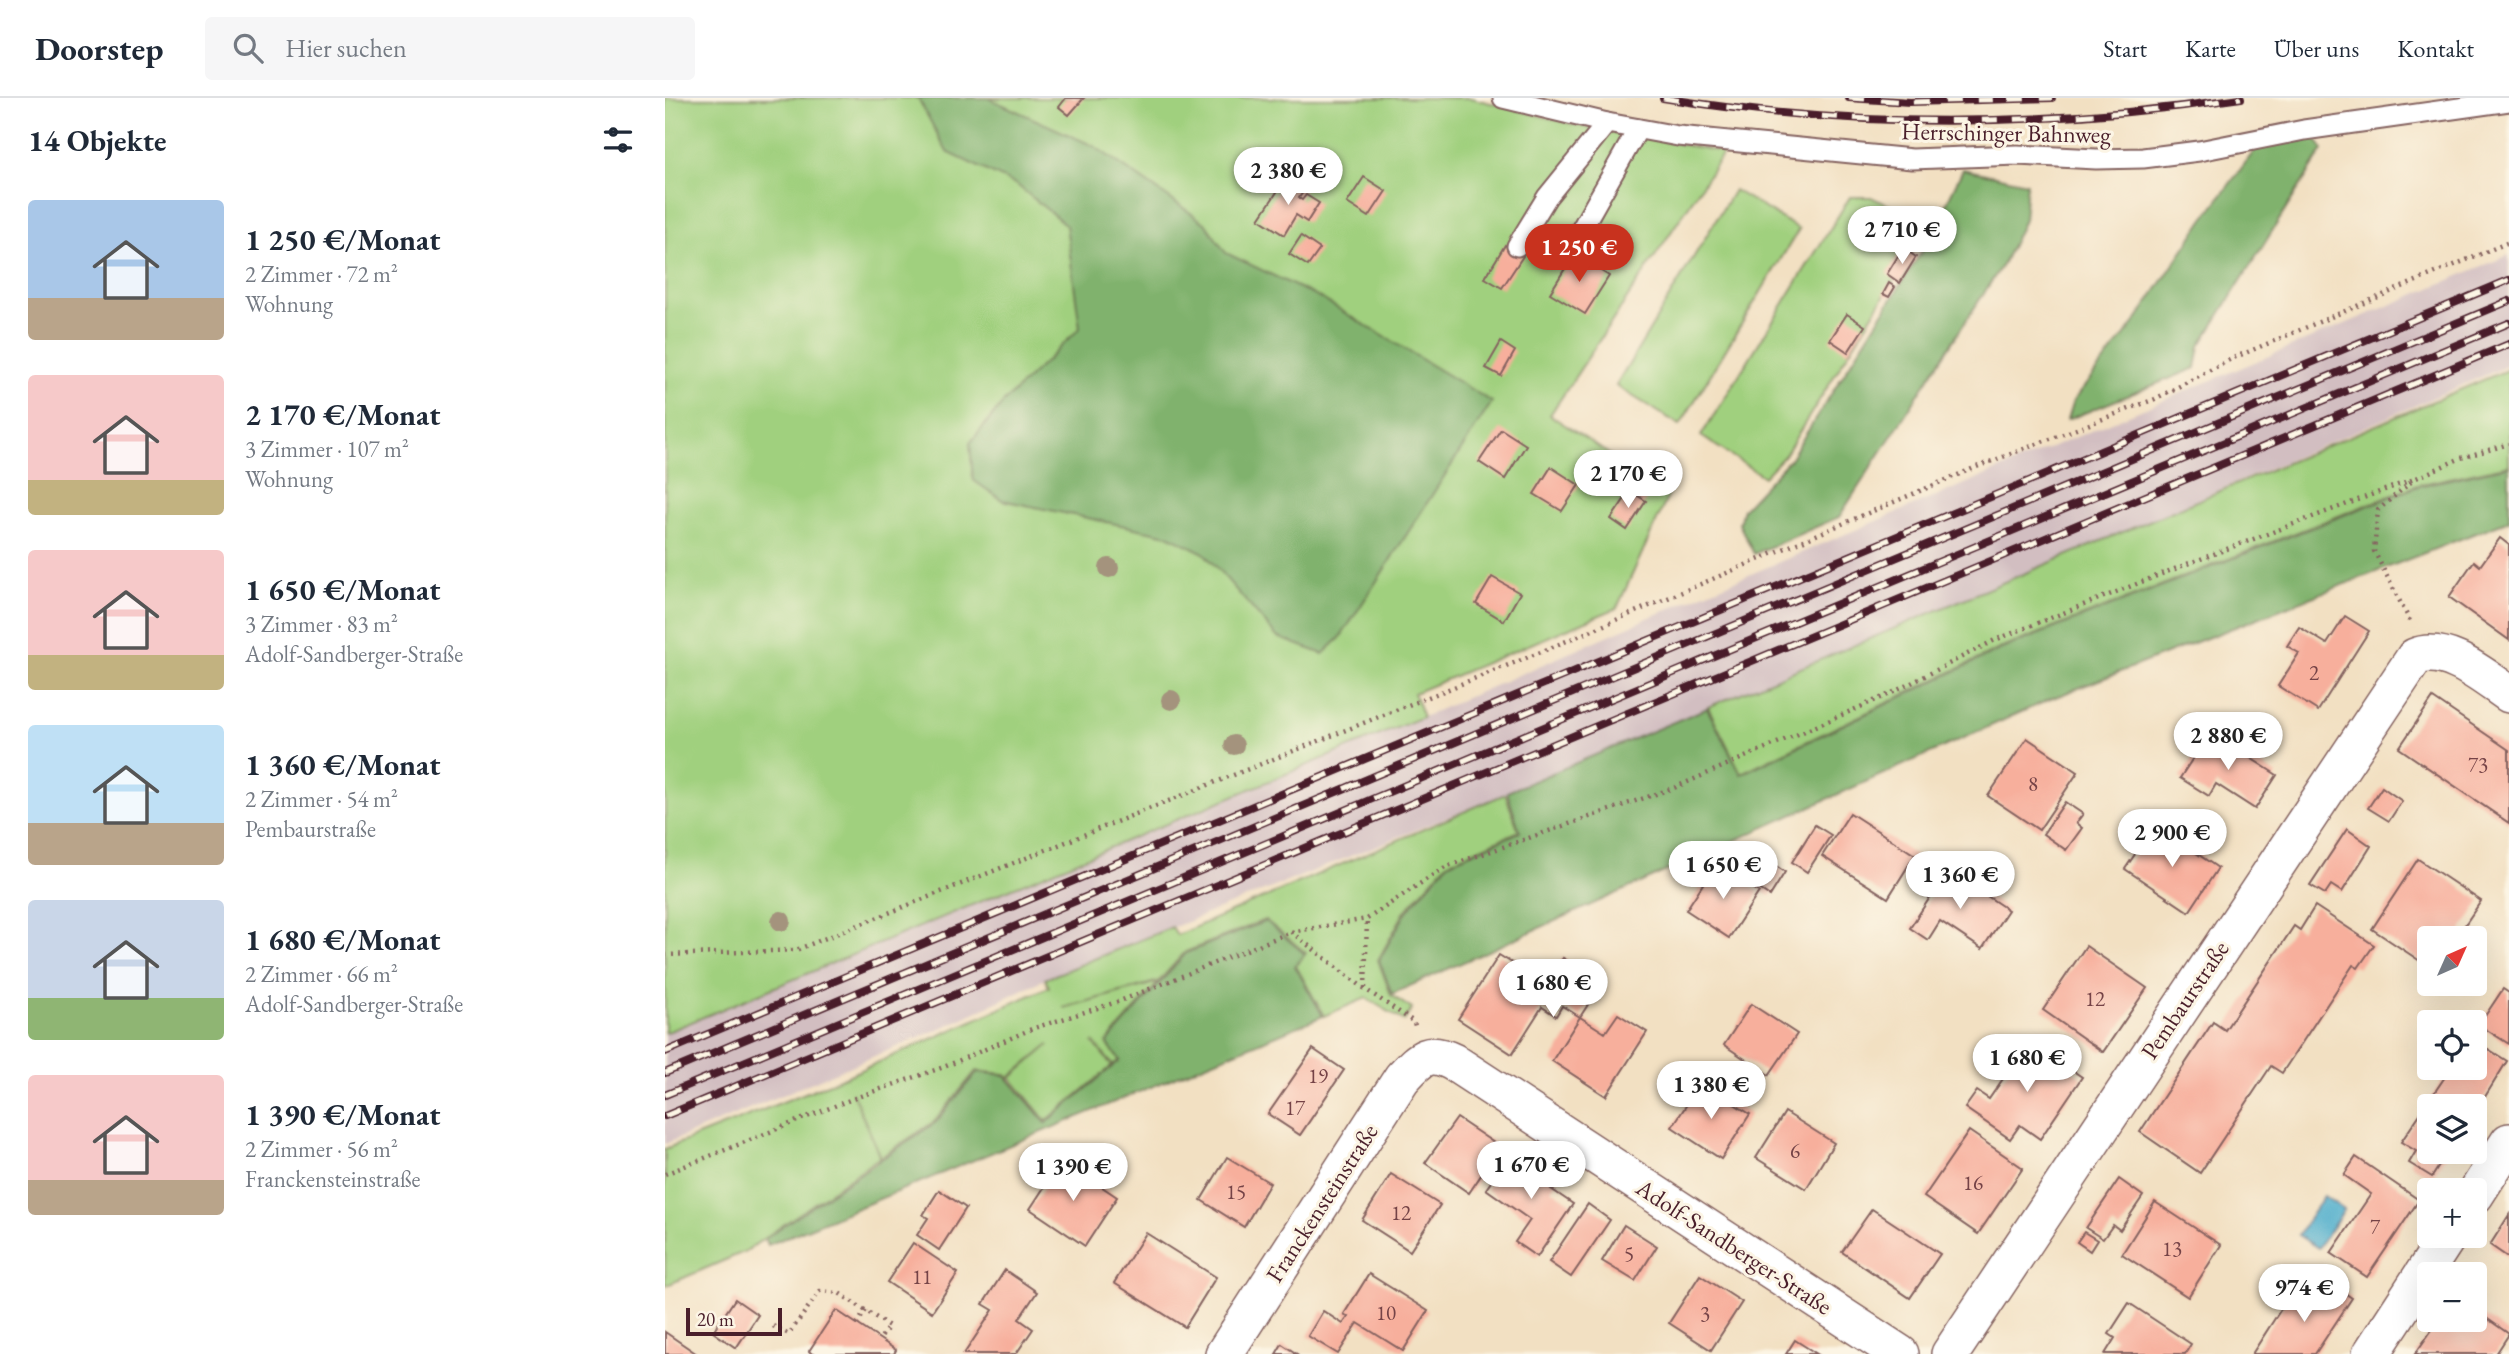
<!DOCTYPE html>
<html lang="de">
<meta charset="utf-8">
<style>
body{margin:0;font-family:"EB Garamond",serif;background:#f6f6f7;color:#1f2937;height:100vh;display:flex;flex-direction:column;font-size:26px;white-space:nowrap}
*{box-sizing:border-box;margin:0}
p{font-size:23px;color:#747a83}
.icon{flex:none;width:38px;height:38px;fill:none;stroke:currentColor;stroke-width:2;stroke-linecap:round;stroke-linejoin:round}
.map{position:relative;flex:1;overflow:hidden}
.panel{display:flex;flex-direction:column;background:#fff;width:665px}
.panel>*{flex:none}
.needle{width:46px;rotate:45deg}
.tools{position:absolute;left:1752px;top:828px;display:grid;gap:14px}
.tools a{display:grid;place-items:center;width:70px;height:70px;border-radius:7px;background:#fff;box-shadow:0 7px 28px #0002;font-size:35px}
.scale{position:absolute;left:21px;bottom:18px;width:96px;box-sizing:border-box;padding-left:7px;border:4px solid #4a1f2b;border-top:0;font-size:19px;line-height:24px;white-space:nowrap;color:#4a1f2b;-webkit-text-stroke:5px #fcf5e5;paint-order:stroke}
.price{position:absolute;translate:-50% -60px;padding:0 16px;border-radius:24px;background:#fff;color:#222;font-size:23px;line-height:46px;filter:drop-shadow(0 2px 4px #0008)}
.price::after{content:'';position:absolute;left:50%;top:42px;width:21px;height:16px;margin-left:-10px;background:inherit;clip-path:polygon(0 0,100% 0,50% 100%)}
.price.current{background:#c8321e;color:#fff}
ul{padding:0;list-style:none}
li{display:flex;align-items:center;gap:21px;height:175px;padding:0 28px}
li span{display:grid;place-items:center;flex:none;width:196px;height:140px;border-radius:7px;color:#555}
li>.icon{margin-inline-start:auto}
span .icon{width:84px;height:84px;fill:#fffc;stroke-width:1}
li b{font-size:30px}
h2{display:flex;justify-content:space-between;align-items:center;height:84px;padding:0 28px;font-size:30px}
header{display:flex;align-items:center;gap:42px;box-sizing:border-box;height:98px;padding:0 35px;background:#fff;border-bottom:2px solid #e0e1e3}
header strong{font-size:33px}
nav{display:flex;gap:38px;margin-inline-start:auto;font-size:24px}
.search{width:490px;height:63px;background:#f6f6f7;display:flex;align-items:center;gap:18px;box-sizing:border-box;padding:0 24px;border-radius:7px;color:#747a83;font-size:26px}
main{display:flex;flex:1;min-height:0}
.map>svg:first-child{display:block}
</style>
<header>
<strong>Doorstep</strong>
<div class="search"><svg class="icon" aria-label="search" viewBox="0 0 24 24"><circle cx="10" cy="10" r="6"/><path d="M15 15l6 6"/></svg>Hier suchen</div>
<nav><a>Start</a><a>Karte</a><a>Über uns</a><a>Kontakt</a></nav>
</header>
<main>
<section class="panel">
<h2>14 Objekte<svg class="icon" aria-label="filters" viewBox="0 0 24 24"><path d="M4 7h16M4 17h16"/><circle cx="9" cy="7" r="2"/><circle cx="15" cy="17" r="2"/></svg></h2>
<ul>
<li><span style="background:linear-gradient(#a9c7e8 70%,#b9a48a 0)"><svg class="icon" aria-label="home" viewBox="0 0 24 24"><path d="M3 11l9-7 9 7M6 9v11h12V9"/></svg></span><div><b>1 250 €/Monat</b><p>2 Zimmer · 72 m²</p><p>Wohnung</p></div></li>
<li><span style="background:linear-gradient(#f6c9c9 75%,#c2b280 0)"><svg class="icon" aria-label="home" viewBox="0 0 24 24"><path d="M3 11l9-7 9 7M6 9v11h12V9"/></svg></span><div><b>2 170 €/Monat</b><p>3 Zimmer · 107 m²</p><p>Wohnung</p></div></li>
<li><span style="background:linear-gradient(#f6c9c9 75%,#c2b280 0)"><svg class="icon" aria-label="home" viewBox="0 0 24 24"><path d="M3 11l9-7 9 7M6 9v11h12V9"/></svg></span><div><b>1 650 €/Monat</b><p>3 Zimmer · 83 m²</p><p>Adolf-Sandberger-Straße</p></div></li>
<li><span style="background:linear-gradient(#bfe0f5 70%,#b9a48a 0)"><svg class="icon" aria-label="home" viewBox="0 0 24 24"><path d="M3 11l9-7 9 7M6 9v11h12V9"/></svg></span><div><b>1 360 €/Monat</b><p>2 Zimmer · 54 m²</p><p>Pembaurstraße</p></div></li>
<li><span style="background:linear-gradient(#c9d6e8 70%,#8fb573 0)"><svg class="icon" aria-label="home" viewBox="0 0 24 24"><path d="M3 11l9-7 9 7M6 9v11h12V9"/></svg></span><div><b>1 680 €/Monat</b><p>2 Zimmer · 66 m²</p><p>Adolf-Sandberger-Straße</p></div></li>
<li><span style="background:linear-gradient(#f6c9c9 75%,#b9a48a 0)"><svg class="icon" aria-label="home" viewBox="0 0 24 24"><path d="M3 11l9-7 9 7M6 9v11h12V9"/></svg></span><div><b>1 390 €/Monat</b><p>2 Zimmer · 56 m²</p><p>Franckensteinstraße</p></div></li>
</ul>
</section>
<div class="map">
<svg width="1844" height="1256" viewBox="0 0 1844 1256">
<rect width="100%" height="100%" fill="#fcf5e5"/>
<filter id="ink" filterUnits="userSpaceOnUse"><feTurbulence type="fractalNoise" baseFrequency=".0143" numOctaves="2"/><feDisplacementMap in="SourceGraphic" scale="14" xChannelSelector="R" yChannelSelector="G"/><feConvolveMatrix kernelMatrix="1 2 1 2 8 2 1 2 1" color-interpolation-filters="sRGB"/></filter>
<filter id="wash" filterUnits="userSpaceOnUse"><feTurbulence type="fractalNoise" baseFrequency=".00686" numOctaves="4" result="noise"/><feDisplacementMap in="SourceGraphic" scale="28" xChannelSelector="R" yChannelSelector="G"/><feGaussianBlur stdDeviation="1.57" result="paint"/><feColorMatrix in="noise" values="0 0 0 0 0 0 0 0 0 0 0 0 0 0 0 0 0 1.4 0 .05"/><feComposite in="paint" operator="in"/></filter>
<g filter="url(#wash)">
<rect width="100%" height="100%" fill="#f2e0c2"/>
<path fill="#d2bec1" d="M1844,157V267L1436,443L840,696L380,881L281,928L0,1046V935L758,619L1017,505Z"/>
<g fill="#a0d07e" stroke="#757854" stroke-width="2">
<path d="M0,0H806L919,29L1059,54L885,317L1004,396L952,510L749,595L758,619L0,935Z"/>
<path d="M1069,92L1134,131L1015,327L951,288Z"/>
<path d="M1185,99H1206L1264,126L1120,357L1099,379L1036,338Z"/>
<path d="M1844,271V367L1752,387L1334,551L1076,675L1043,609Z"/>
<path d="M840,696L854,733L783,764L740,813L713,862L726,897L747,911L739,923L701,900L659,918L631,868L641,855L600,822L520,854L494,883L398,910L494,884L441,945L454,962L448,967L428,944L447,968L381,1023L346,980L384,947L344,980L340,976L311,973L270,1023L216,1059L187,994L215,1059L81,1153L0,1188V1051L180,979L384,889L380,881L507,829L512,837Z"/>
</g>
<g fill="#80b26d" stroke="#65684c" stroke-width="2">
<path d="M253,0H323L429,48L540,125L561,155L657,201L827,304L675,540L658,556L612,539L539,455L503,437L337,402L308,382L305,345L338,305L415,230L401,127L352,87L282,54Z"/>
<path d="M1650,40L1658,52L1535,248L1531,270L1402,322L1408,303L1471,223L1538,122L1593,48Z"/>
<path d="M1298,71L1362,85L1359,122L1339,164L1174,419L1089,456L1074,426L1078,411L1125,361L1264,142Z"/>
<path d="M1844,368V422L1388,600L727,896L714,862L742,813L783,765L855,734L842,694L1042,610L1076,676L1334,552L1753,388Z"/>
<path d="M601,823L640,856L630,868L658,918L103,1147L100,1140L271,1024L312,974L340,977L381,1025L455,962L442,945L521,855Z"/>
</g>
<path fill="#4dadcc" stroke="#4c667c" stroke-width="2" d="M1659,1098L1679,1112L1653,1150L1633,1137Z"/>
<g id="blocks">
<g fill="#f7af9c">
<path d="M401,0H419L404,17L394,9Z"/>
<path d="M699,79L721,93L704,119L682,105Z"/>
<path d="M624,80L640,91L634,100L637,102L641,97L654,105L642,124L631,117L619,137L594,121L616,88L618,89Z"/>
<path d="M636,138L655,151L643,168L624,156Z"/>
<path d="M840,147L858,158L837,190L820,180Z"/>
<path d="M1238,150L1251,159L1235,185L1222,176Z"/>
<path d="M909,156L944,178L920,216L885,195Z"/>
<path d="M1224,185L1230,189L1224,199L1218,196Z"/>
<path d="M1182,216L1200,228L1183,254L1165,242Z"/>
<path d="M836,244L850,253L836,278L821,270Z"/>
<path d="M836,331L861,347L840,381L814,364Z"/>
<path d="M886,369L914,387L897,413L869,396Z"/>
<path d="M965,393L981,403L962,432L946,421Z"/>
<path d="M1835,440L1844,447V542L1784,499L1809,463L1815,468Z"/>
<path d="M827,479L855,495L839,523L811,506Z"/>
<path d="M1680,518L1704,533L1653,613L1613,588L1634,555L1622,548L1634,529L1662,546Z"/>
<path d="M1768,600L1844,652V725L1734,650Z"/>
<path d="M1545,634L1612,677L1590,711L1551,686L1544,698L1515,680Z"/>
<path d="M1362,640L1413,674L1374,732L1323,698Z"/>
<path d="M1717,689L1737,703L1724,723L1703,710Z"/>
<path d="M1400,704L1418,716L1411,725L1417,730L1401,752L1378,736Z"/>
<path d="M1185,715L1250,757L1223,800L1157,758Z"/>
<path d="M1150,727L1166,737L1142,774L1127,764Z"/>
<path d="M1490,727L1553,770L1524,814L1460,771Z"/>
<path d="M1682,731L1706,748L1677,794L1666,787L1660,796L1645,787Z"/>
<path d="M1753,761L1816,803L1791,840H1764V869L1707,831Z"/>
<path d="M1051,766L1094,794L1064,840L1021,812Z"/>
<path d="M1108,766L1120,774L1105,798L1093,790Z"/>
<path d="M1283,772L1343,812L1317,851L1275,823L1263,842L1245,830Z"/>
<path d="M1650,808L1709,847L1693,870L1688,867L1617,975L1606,968L1535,1075L1475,1034L1548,924L1560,932L1629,828L1635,832Z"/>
<path d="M1421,848L1482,890L1438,954L1378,912Z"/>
<path d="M834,857L881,886L898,860L937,885L915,919L940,935L953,916L982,934L941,998L887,963L915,919L897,908L891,918L877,909L847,956L793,921Z"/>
<path d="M1838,891L1844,895V946L1814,927Z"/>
<path d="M1086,906L1132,936L1104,977L1059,947Z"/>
<path d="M1364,943L1417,979L1375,1041L1355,1027L1345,1041L1300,1010L1312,993L1324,1001Z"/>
<path d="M1820,949L1842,963L1810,1015V1008H1764V1054H1783L1767,1079L1744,1065L1751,1053L1736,1044L1786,970H1810V958L1812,960Z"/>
<path d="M648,951L679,972L635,1037L603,1016Z"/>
<path d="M1036,985L1085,1016L1056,1061L1007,1029Z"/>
<path d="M1120,1014L1169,1045L1141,1091L1091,1060Z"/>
<path d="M792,1020L835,1049L804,1095L760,1065Z"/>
<path d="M1304,1033L1358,1070L1313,1136L1259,1099Z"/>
<path d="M848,1053L892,1083L886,1091L908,1106L872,1159L850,1144L865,1122L821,1091Z"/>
<path d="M562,1059L605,1085L579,1129L536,1102Z"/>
<path d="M1691,1059L1754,1102L1702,1179L1666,1155L1706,1096L1679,1077Z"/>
<path d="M397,1062L452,1099L420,1148L365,1111Z"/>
<path d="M726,1076L775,1107L745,1153L697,1122Z"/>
<path d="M1454,1081L1478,1098L1455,1132L1448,1127L1438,1141L1421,1130Z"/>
<path d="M274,1092L301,1110L274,1152L252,1137L263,1120L258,1117Z"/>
<path d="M1490,1104L1556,1147L1523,1199L1457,1156Z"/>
<path d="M923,1106L945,1122L906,1179L884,1164Z"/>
<path d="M1207,1111L1275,1156L1245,1200L1177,1154Z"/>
<path d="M1844,1117V1160L1825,1147Z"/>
<path d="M959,1127L992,1148L970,1183L937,1163Z"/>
<path d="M1419,1134L1432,1142L1425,1153L1412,1144Z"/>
<path d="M481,1135L551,1179L520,1229L449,1185Z"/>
<path d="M248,1145L293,1175L267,1214L222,1184Z"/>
<path d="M340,1172L372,1194L354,1221L368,1231L351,1256H299L328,1212L318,1206Z"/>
<path d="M704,1176L763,1213L738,1253L693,1225L673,1256L643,1238L658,1213L678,1226L683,1219L679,1216Z"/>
<path d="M1035,1177L1077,1204L1046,1252L1004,1225Z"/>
<path d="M1665,1185L1687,1200L1650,1256H1587L1627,1194L1649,1209Z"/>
<path d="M70,1201L93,1217L71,1250L48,1234Z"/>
<path d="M1464,1205L1526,1246L1520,1256H1440L1450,1240L1444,1236Z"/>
<path d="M171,1212L231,1252L229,1256H147L144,1253Z"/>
<path d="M1810,1212L1844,1236L1831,1256H1750L1774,1222H1810Z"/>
<path d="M0,1234L32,1256H0Z"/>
<path d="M1130,1242L1152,1256H1121Z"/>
<path d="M617,1246L632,1256H611Z"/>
</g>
</g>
</g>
<g filter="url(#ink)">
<use href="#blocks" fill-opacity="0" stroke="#856360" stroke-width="2"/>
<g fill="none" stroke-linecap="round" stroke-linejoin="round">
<defs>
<g id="service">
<path d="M838,0L942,25L1013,38L1247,61L1352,57L1431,61L1478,60L1534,53L1639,32L1844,3"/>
<path d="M852,148L882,99L942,25"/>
<path d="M900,160L973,31"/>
</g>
<g id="minor">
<path d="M1810,1097L1844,1044"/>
<path d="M559,1256L737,980C755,961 762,951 788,964L1235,1256"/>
<path d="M1285,1256L1750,559C1781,546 1819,579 1844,596"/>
<path d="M1706,1256L1783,1138"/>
</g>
</defs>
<use href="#service" stroke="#856360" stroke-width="23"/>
<use href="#minor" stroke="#856360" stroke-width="40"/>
<g stroke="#856360" stroke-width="4.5" stroke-dasharray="2 5" stroke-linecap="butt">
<path d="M1746,384L1713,412L1709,453L1746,525"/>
<path d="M626,834L700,891L749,924L750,928"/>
<path d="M0,857L131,852L871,556L1309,370L1490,301L1566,261L1844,144"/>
<path d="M700,890L702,821"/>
<path d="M0,1076L187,1001L279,969L369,930L455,903L626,834L702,821L780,769L1011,689L1225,596L1330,542L1522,466L1749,381L1796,360L1844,346"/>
<path d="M192,1226L201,1212"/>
<path d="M108,1228L124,1236L155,1193L174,1195L224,1228L215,1241"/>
</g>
<use href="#service" stroke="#fff" stroke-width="19"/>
<use href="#minor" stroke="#fff" stroke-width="37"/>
<defs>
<g id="rail">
<path d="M998,0C1189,31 1385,29 1576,0"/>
<path d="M1184,0L1245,4L1387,0"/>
<path d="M0,954L1844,182"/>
<path d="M0,975L1844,203"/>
<path d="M0,997L1844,225"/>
<path d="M0,1018L1844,246"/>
</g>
</defs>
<use href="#rail" stroke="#4a1f2b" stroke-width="8"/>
<use href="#rail" stroke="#fcf5e5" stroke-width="5" stroke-dasharray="16" stroke-linecap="butt"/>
</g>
<g fill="#a4937d">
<circle cx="444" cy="470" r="10"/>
<circle cx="506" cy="602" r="10"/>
<circle cx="569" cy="647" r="10"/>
<circle cx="116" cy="823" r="10"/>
</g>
</g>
<g text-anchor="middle" stroke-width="6" stroke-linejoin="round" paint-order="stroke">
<g font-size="21" fill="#754347">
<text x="1649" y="582">2</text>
<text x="1813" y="674">73</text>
<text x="1368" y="693">8</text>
<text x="1430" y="908">12</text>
<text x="653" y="985">19</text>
<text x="630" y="1017">17</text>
<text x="1130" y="1060">6</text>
<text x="1308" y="1092">16</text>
<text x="571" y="1101">15</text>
<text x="736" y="1122">12</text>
<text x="1710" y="1136">7</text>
<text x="1507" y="1158">13</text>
<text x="964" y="1163">5</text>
<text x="257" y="1186">11</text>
<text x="721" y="1222">10</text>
<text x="1040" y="1223">3</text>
</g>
<g font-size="24" fill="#4a1f2b" stroke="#fcf5e5">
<text transform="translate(1341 35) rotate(1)" y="8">Herrschinger Bahnweg</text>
<text transform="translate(1520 902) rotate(-56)" y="8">Pembaurstraße</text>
<text transform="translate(657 1105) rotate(-57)" y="8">Franckensteinstraße</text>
<text transform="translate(1069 1149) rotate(33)" y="8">Adolf-Sandberger-Straße</text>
</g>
</g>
</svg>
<div class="tools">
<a><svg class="needle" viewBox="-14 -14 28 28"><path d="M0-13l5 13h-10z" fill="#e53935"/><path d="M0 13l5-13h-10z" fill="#747a83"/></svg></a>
<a><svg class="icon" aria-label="locate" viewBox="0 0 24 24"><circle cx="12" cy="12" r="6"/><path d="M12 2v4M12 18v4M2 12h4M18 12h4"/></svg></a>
<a><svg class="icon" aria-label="layers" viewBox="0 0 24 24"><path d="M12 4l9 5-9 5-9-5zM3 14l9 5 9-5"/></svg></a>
<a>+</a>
<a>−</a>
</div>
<div class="scale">20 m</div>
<b class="price" style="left:623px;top:109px">2 380 €</b>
<b class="price" style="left:1237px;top:168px">2 710 €</b>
<b class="price current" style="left:914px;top:186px">1 250 €</b>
<b class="price" style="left:963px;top:412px">2 170 €</b>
<b class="price" style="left:1563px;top:674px">2 880 €</b>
<b class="price" style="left:1507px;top:771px">2 900 €</b>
<b class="price" style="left:1058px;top:803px">1 650 €</b>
<b class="price" style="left:1295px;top:813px">1 360 €</b>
<b class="price" style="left:888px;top:921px">1 680 €</b>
<b class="price" style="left:1362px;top:996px">1 680 €</b>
<b class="price" style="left:1046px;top:1023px">1 380 €</b>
<b class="price" style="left:866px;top:1103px">1 670 €</b>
<b class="price" style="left:408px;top:1105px">1 390 €</b>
<b class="price" style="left:1639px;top:1226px">974 €</b>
</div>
</main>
